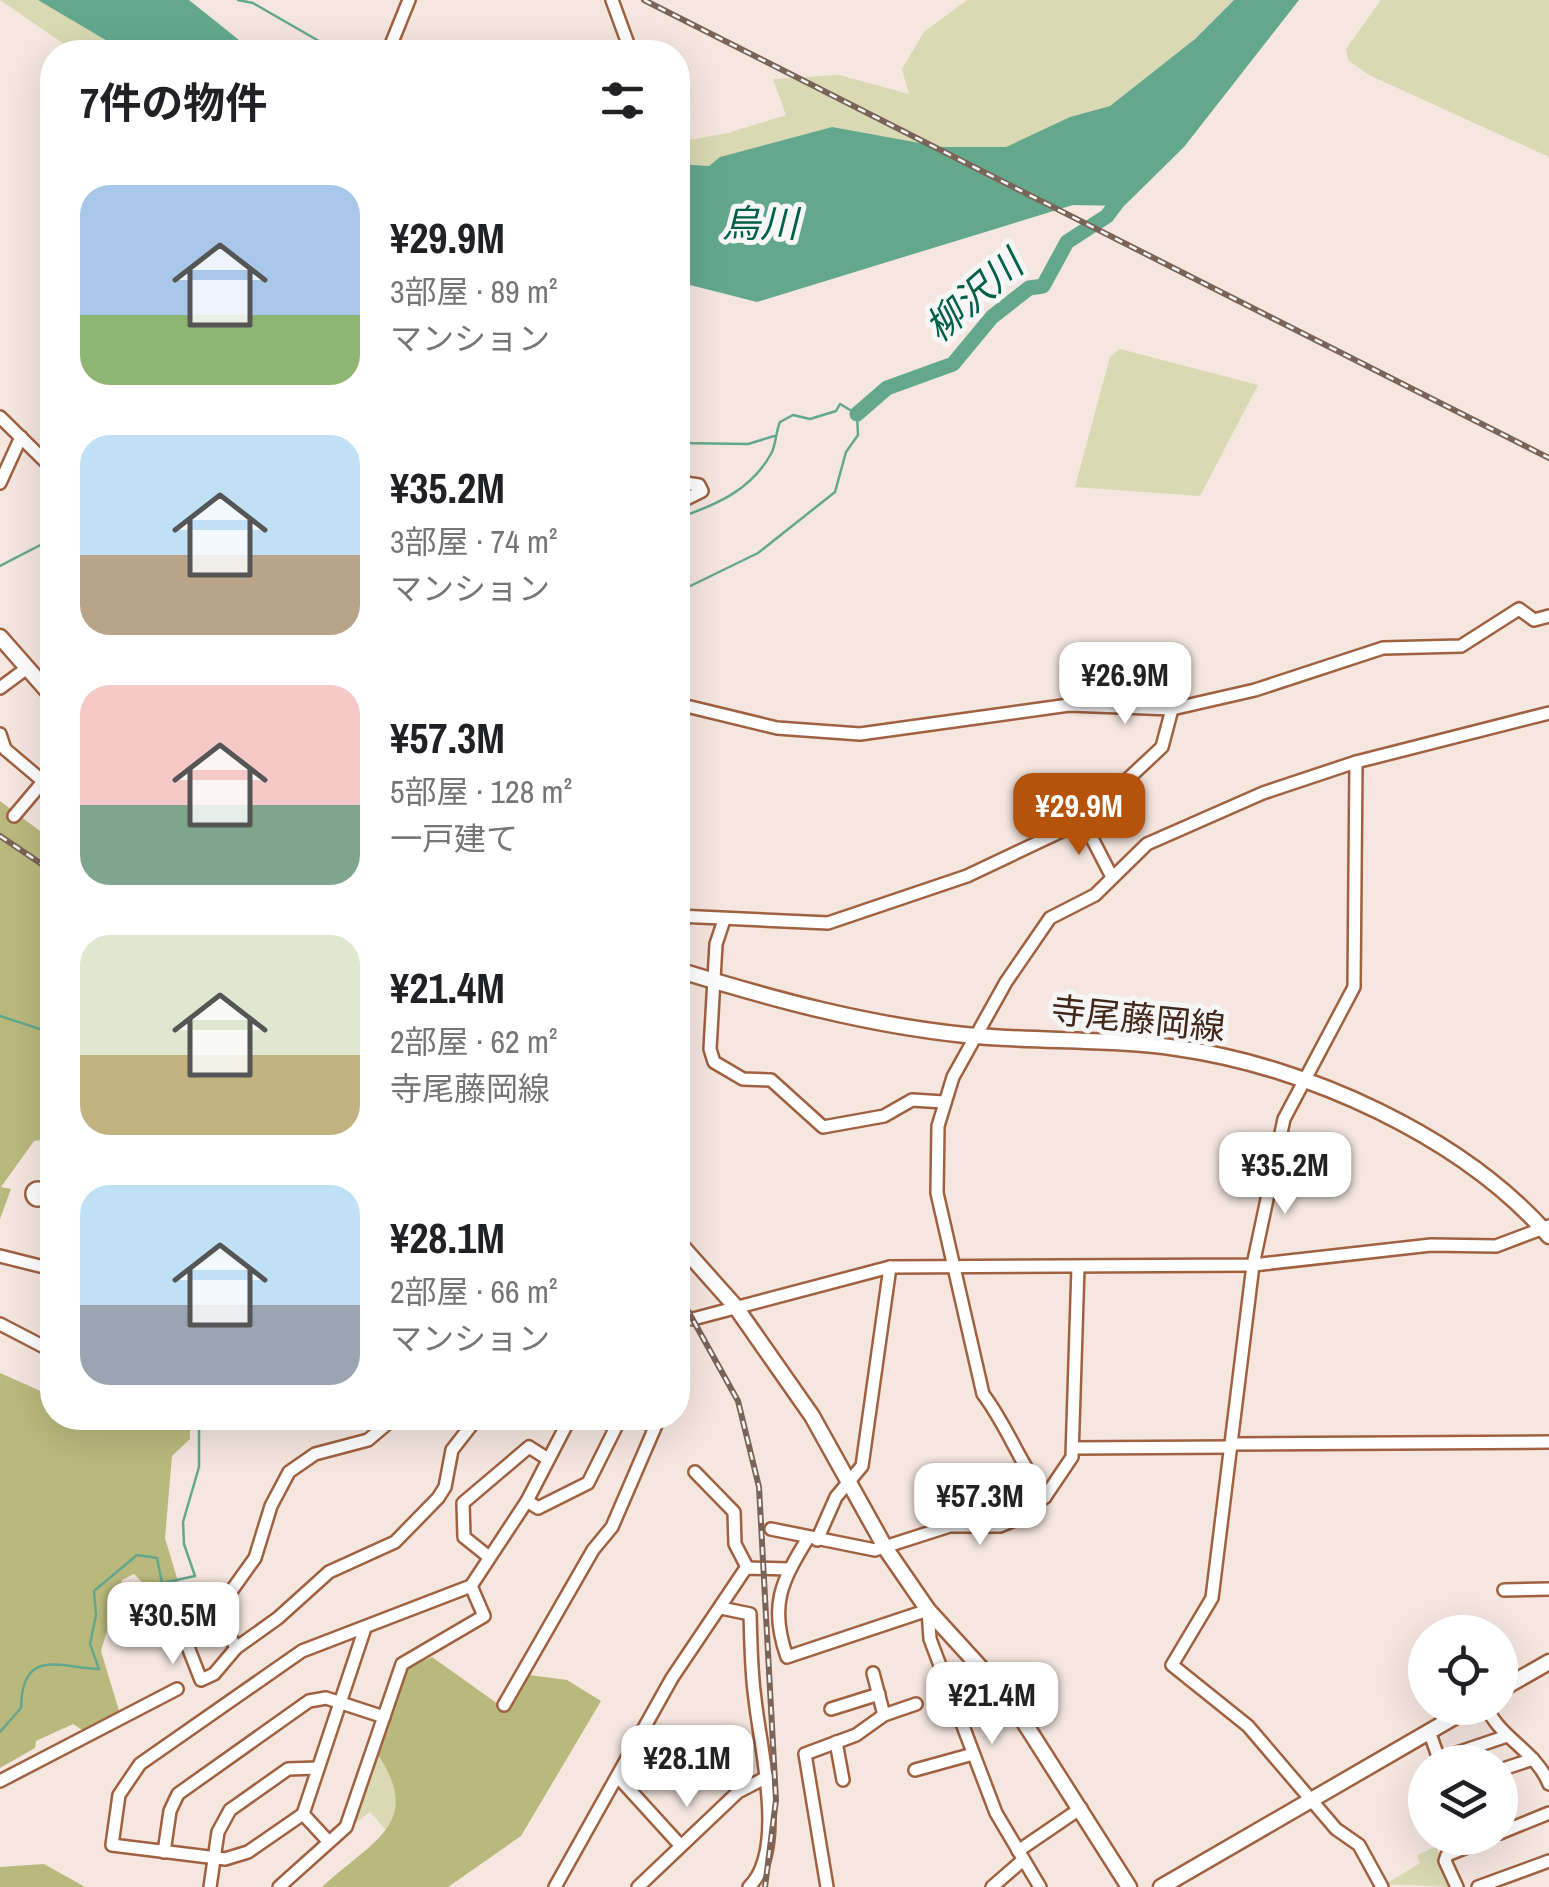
<!DOCTYPE html>
<html lang="ja">
<meta charset="utf-8">
<style>
body{margin:0;font-family:"Archivo Narrow","Noto Sans JP",sans-serif;background:#f2f2f2;color:#202124;height:100vh;display:flex;flex-direction:column;font-size:38px;white-space:nowrap}
*{box-sizing:border-box;margin:0}
p{font-size:32px;color:#757577}
.icon{flex:none;width:55px;height:55px;fill:none;stroke:currentColor;stroke-width:2;stroke-linecap:round;stroke-linejoin:round}
.map{position:relative;flex:1;overflow:hidden}
.sheet{position:absolute;left:40px;top:40px;width:650px;height:1390px;display:flex;flex-direction:column;background:#fff;border-radius:40px;box-shadow:0 10px 40px #0002}
.sheet>*{flex:none}
.tools{position:absolute;left:1408px;top:1615px;display:grid;gap:20px}
.tools a{display:grid;place-items:center;width:110px;height:110px;border-radius:50%;background:#fff;box-shadow:0 10px 40px #0002;font-size:50px}
.price{position:absolute;translate:-50% -85px;padding:0 22px;border-radius:20px;background:#fff;color:#222;font-size:32px;line-height:65px;filter:drop-shadow(0 2px 5px #0008)}
.price::after{content:'';position:absolute;left:50%;top:60px;width:30px;height:22px;margin-left:-15px;background:inherit;clip-path:polygon(0 0,100% 0,50% 100%)}
.price.on{background:#b45309;color:#fff}
ul{padding:0;list-style:none}
li{display:flex;align-items:center;gap:30px;height:250px;padding:0 40px}
li span{display:grid;place-items:center;flex:none;width:280px;height:200px;border-radius:30px;color:#555}
li>.icon{margin-inline-start:auto}
span .icon{width:120px;height:120px;fill:#fffc;stroke-width:1}
li b{font-size:42px}
h2{display:flex;justify-content:space-between;align-items:center;height:120px;padding:0 40px;font-size:42px}
.map>svg:first-child{display:block}
</style>
<div class="map">
<svg width="1549" height="1887" viewBox="0 0 1549 1887">
<rect width="100%" height="100%" fill="#f5e6df"/>
<g fill="#d9d9b3">
<path d="M0,0H38L119,46L76,52Z"/>
<path d="M967,0H1234L1195,39L1110,106L1070,117L1006,147H942L832,127L720,157L709,166L678,164V142L728,133L786,115L773,79L839,75L909,94L902,69L924,32Z"/>
<path d="M1381,0H1549V157L1369,75L1348,60L1346,49Z"/>
<path d="M1120,349L1258,385L1200,496L1075,487L1110,357Z"/>
<path d="M376,1752C398,1783 403,1796 387,1831L370,1812L350,1827Z"/>
<path d="M1441,1838L1464,1840L1437,1850L1454,1887L1386,1884L1420,1863L1417,1855L1443,1844Z"/>
</g>
<g fill="#bab97d">
<path d="M0,801L52,840V1133L48,1139L34,1141L1,1187L11,1189L0,1219Z"/>
<path d="M0,1373L52,1396V1418H190V1439L172,1456L165,1538L186,1608L155,1595L134,1574L122,1580L101,1651L120,1714L84,1731L73,1724L36,1741L35,1748L0,1768Z"/>
<path d="M432,1657L505,1709L529,1675L567,1680L601,1701L521,1836L448,1887H322C371,1841 426,1824 376,1752L406,1669Z"/>
<path d="M44,1864L85,1887H0V1867Z"/>
</g>
<g fill="#63a88d">
<path d="M38,0H189L254,52H126Z"/>
<path d="M1234,0H1299L1184,147L1124,206L1073,205L757,302L678,282V164L709,166L720,157L832,127L942,147H1006L1070,117L1110,106L1195,39Z"/>
</g>
<g fill="none" stroke-linecap="round" stroke-linejoin="round">
<g stroke="#63a88d" stroke-width="2.5">
<path d="M238,0L253,3L338,52"/>
<path d="M678,443L748,444L774,436"/>
<path d="M678,518C716,505 752,490 772,452C776,443 776,431 780,422L793,415L810,419L836,411L840,404L857,414L858,435L846,452L835,492L758,553L678,592"/>
<path d="M0,566L52,539"/>
<path d="M0,1016L52,1033"/>
<path d="M0,1732L21,1708C22,1648 58,1667 99,1669L90,1644L96,1615L94,1591L137,1555L157,1558L162,1583L195,1576L184,1544L183,1522L199,1467V1418"/>
</g>
<path stroke="#63a88d" stroke-width="15" d="M857,414L887,388L953,364L992,317L1029,288L1043,286L1067,242L1107,216L1127,189"/>
<defs>
<g id="minor">
<path d="M612,0L631,52"/>
<path d="M388,52L409,0"/>
<path d="M0,417L52,468"/>
<path d="M678,482L699,485L702,491L678,503"/>
<path d="M0,483L21,437"/>
<path d="M0,688L27,668"/>
<path d="M678,704L777,728L860,734L1069,705L1172,709L1255,690L1383,648L1461,646L1519,609L1534,620L1549,616"/>
<path d="M0,734L5,749L44,782"/>
<path d="M1356,762L1354,987L1284,1119L1253,1265L1212,1598L1172,1665L1248,1726L1336,1829L1359,1845L1382,1887"/>
<path d="M14,816L52,771"/>
<path d="M1083,821L1112,877"/>
<path d="M678,916L828,923L967,876L1083,821L1162,747L1172,709"/>
<path d="M724,920L716,944L710,1049L714,1062L743,1079L771,1080L823,1127L884,1116L912,1100L944,1102"/>
<circle cx="38" cy="1194" r="6"/>
<path d="M0,1256L52,1269"/>
<path d="M678,1316L693,1319L890,1267L1253,1265L1431,1245L1496,1246L1549,1226"/>
<path d="M0,1324L52,1351"/>
<path d="M394,1418L368,1440L315,1454L289,1472L271,1506L255,1558L217,1611L236,1648L278,1618L329,1572L395,1542L438,1498L445,1487L452,1450L477,1418"/>
<path d="M1231,1444L1549,1442"/>
<path d="M1073,1448L1231,1447"/>
<path d="M695,1472L734,1512L735,1544L747,1567"/>
<path d="M1045,1497C1020,1464 1008,1427 983,1394L937,1193L938,1126L953,1077L1006,982L1050,918L1095,895L1147,844L1263,793L1356,762L1549,713"/>
<path d="M527,1501L538,1508L588,1483L617,1425L603,1418"/>
<path d="M771,1529L875,1550L950,1526H1000L1017,1519L1045,1497L1072,1457L1078,1267"/>
<path d="M808,1538C781,1582 769,1606 787,1657L928,1610L930,1639L996,1813L1040,1887"/>
<path d="M817,1540L836,1497L862,1466L890,1267"/>
<path d="M489,1557L464,1537L463,1503L529,1447L548,1459"/>
<path d="M1504,1590L1549,1589"/>
<path d="M721,1608L750,1614C751,1643 751,1671 755,1699C760,1748 787,1850 749,1887"/>
<path d="M217,1611L177,1619L201,1680L214,1674L236,1648"/>
<path d="M365,1628L303,1814L248,1852L225,1859L112,1845L119,1795L140,1764L302,1651L471,1586L527,1501L570,1418"/>
<path d="M873,1673L884,1715"/>
<path d="M504,1705L593,1550L612,1527L659,1418"/>
<path d="M1487,1708C1501,1739 1536,1751 1549,1784"/>
<path d="M831,1709L879,1694"/>
<path d="M1429,1731L1440,1762"/>
<path d="M836,1742L843,1780"/>
<path d="M1439,1759L1507,1736"/>
<path d="M915,1770L973,1754"/>
<path d="M1500,1770L1533,1759"/>
<path d="M619,1778L680,1845"/>
<path d="M0,1781L177,1689"/>
<path d="M303,1814L328,1841"/>
<path d="M1500,1833L1549,1813"/>
<path d="M1018,1851L1081,1808"/>
<path d="M164,1852L170,1811L178,1794L309,1701L326,1698L384,1717"/>
<path d="M210,1887L218,1832L230,1810L288,1769L318,1768"/>
<path d="M279,1887L346,1827L402,1664L484,1616L471,1586"/>
<path d="M555,1887L672,1678L746,1568L789,1569"/>
<path d="M638,1887L738,1792L767,1777"/>
<path d="M827,1887L805,1754L856,1735L884,1715L916,1704"/>
<path d="M992,1887L1023,1860"/>
<path d="M1457,1887L1445,1861L1447,1855L1490,1838"/>
<path d="M1478,1887L1549,1861"/>
</g>
<g id="major">
<path d="M0,637L52,696"/>
<path d="M678,970C772,999 867,1025 965,1035C1036,1042 1107,1038 1177,1048C1306,1066 1462,1136 1549,1236"/>
<path d="M678,1242L735,1306L812,1416L886,1549L928,1610L1010,1700L1129,1887"/>
<path d="M1500,1690L1549,1662"/>
<path d="M1161,1887L1470,1708"/>
</g>
</defs>
<use href="#minor" stroke="#a06140" stroke-width="16"/>
<use href="#major" stroke="#a06140" stroke-width="19"/>
<use href="#minor" stroke="#fff" stroke-width="11"/>
<use href="#major" stroke="#fff" stroke-width="14"/>
<defs>
<g id="rail">
<path d="M644,0L1549,458"/>
<path d="M0,836L52,871"/>
<path d="M678,1293L738,1401L759,1487L776,1800L765,1887"/>
</g>
</defs>
<use href="#rail" stroke="#7a6357" stroke-width="6"/>
<use href="#rail" stroke="#f6f6f6" stroke-width="2.5" stroke-dasharray="8" stroke-linecap="butt"/>
</g>
<g text-anchor="middle" stroke-width="10" stroke-linejoin="round" paint-order="stroke">
<g font-size="35" fill="#43281a" stroke="#f6f6f6">
<text transform="translate(1138 1019) rotate(6)" y="12">寺尾藤岡線</text>
</g>
<g font-size="38" font-style="italic" fill="#016147" stroke="#f6f6f6">
<text x="760" y="237">烏川</text>
<text transform="translate(974 296) rotate(-41)" y="13">柳沢川</text>
</g>
</g>
</svg>
<div class="tools">
<a><svg class="icon" aria-label="locate" viewBox="0 0 24 24"><circle cx="12" cy="12" r="6"/><path d="M12 2v4M12 18v4M2 12h4M18 12h4"/></svg></a>
<a><svg class="icon" aria-label="layers" viewBox="0 0 24 24"><path d="M12 4l9 5-9 5-9-5zM3 14l9 5 9-5"/></svg></a>
</div>
<b class="price" style="left:1125px;top:727px">¥26.9M</b>
<b class="price on" style="left:1079px;top:858px">¥29.9M</b>
<b class="price" style="left:1285px;top:1217px">¥35.2M</b>
<b class="price" style="left:980px;top:1548px">¥57.3M</b>
<b class="price" style="left:173px;top:1667px">¥30.5M</b>
<b class="price" style="left:992px;top:1747px">¥21.4M</b>
<b class="price" style="left:687px;top:1810px">¥28.1M</b>
<section class="sheet">
<h2>7件の物件<svg class="icon" aria-label="filters" viewBox="0 0 24 24"><path d="M4 7h16M4 17h16"/><circle cx="9" cy="7" r="2"/><circle cx="15" cy="17" r="2"/></svg></h2>
<ul>
<li><span style="background:linear-gradient(#a9c7e8 65%,#8fb573 0)"><svg class="icon" aria-label="home" viewBox="0 0 24 24"><path d="M3 11l9-7 9 7M6 9v11h12V9"/></svg></span><div><b>¥29.9M</b><p>3部屋 · 89 m²</p><p>マンション</p></div></li>
<li><span style="background:linear-gradient(#bfe0f5 60%,#b9a48a 0)"><svg class="icon" aria-label="home" viewBox="0 0 24 24"><path d="M3 11l9-7 9 7M6 9v11h12V9"/></svg></span><div><b>¥35.2M</b><p>3部屋 · 74 m²</p><p>マンション</p></div></li>
<li><span style="background:linear-gradient(#f6c9c9 60%,#7fa58c 0)"><svg class="icon" aria-label="home" viewBox="0 0 24 24"><path d="M3 11l9-7 9 7M6 9v11h12V9"/></svg></span><div><b>¥57.3M</b><p>5部屋 · 128 m²</p><p>一戸建て</p></div></li>
<li><span style="background:linear-gradient(#dfe7d0 60%,#c2b280 0)"><svg class="icon" aria-label="home" viewBox="0 0 24 24"><path d="M3 11l9-7 9 7M6 9v11h12V9"/></svg></span><div><b>¥21.4M</b><p>2部屋 · 62 m²</p><p>寺尾藤岡線</p></div></li>
<li><span style="background:linear-gradient(#bfe0f5 60%,#9aa5b1 0)"><svg class="icon" aria-label="home" viewBox="0 0 24 24"><path d="M3 11l9-7 9 7M6 9v11h12V9"/></svg></span><div><b>¥28.1M</b><p>2部屋 · 66 m²</p><p>マンション</p></div></li>
</ul>
</section>
</div>
